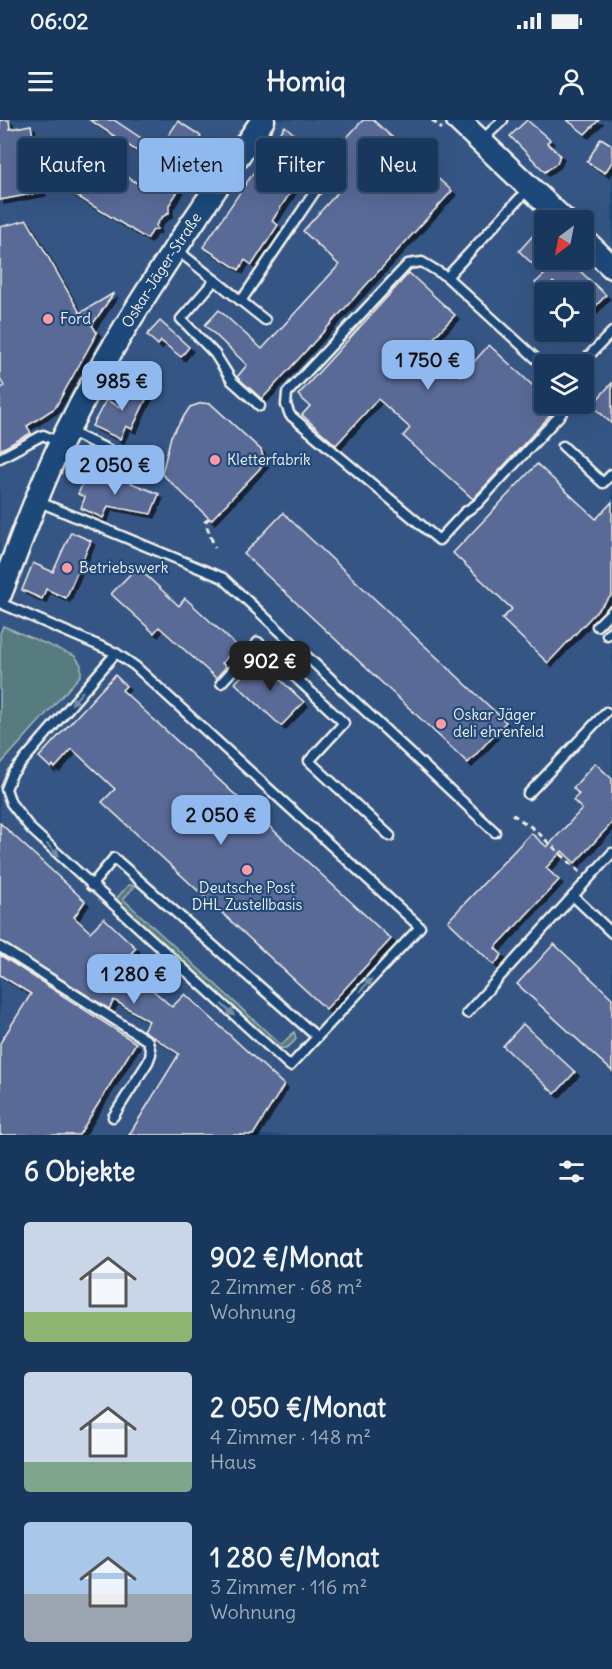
<!DOCTYPE html>
<html lang="de">
<meta charset="utf-8">
<style>
body{margin:0;font-family:Delius,sans-serif;background:#203f62;color:#f1f3f6;height:100vh;display:flex;flex-direction:column;font-size:22px;white-space:nowrap}
*{box-sizing:border-box;margin:0}
p{font-size:20px;color:#9eacbb}
.icon{flex:none;width:33px;height:33px;fill:none;stroke:currentColor;stroke-width:2;stroke-linecap:round;stroke-linejoin:round}
.map{position:relative;height:1015px;overflow:hidden}
.panel{display:flex;flex-direction:column;background:#17385c;flex:1}
.panel>*{flex:none}
.top-card{position:absolute;left:18px;top:18px;width:576px;height:54px;display:flex;gap:12px}
.needle{width:39px;rotate:212deg}
.buttons{position:absolute;left:534px;top:90px;display:grid;gap:12px}
.buttons a{display:grid;place-items:center;width:60px;height:60px;border-radius:6px;background:#17385c;box-shadow:0 6px 24px #0002,0 0 0 2px #365272;font-size:30px}
.price{position:absolute;translate:-50% -51px;padding:0 14px;border-radius:12px;background:#90b9f0;color:#111;font-size:20px;line-height:39px;filter:drop-shadow(0 2px 3px #0008)}
.price::after{content:'';position:absolute;left:50%;top:36px;width:18px;height:14px;margin-left:-9px;background:inherit;clip-path:polygon(0 0,100% 0,50% 100%)}
.price.selected{background:#222;color:#fff}
ul{padding:0;list-style:none}
li{display:flex;align-items:center;gap:18px;height:150px;padding:0 24px}
li span{display:grid;place-items:center;flex:none;width:168px;height:120px;border-radius:6px;color:#555}
li>.icon{margin-inline-start:auto}
span .icon{width:72px;height:72px;fill:#fffc;stroke-width:1}
li b{font-size:26px}
h2{display:flex;justify-content:space-between;align-items:center;height:72px;padding:0 24px;font-size:26px}
.chip{padding:0 21px;border-radius:6px;background:#17385c;box-shadow:0 6px 24px #0002,0 0 0 2px #365272;font-size:21px;line-height:54px}
.chip.selected{background:#90b9f0;color:#111}
.status{display:flex;justify-content:space-between;align-items:center;height:42px;padding:0 30px;background:#17385c;direction:ltr}
.status svg{height:16px;fill:currentColor}
header{display:flex;justify-content:space-between;align-items:center;height:78px;padding:0 24px;background:#17385c;font-size:27px;font-weight:700}
.map>svg:first-child{display:block}
</style>
<div class="status"><b>06:02</b><svg viewBox="0 0 49 12"><path d="M0 12V9h3v3zM5 12V6h3v6zM10 12V3h3v9zM15 12V0h3v12zM26 1h20v11H26zM47 4h2v5h-2z"/></svg></div>
<header><svg class="icon" aria-label="menu" viewBox="0 0 24 24"><path d="M4 6h16M4 12h16M4 18h16"/></svg>Homiq<svg class="icon" aria-label="person" viewBox="0 0 24 24"><circle cx="12" cy="8" r="4"/><path d="M4 21q1-7 8-7t8 7"/></svg></header>
<div class="map">
<svg width="612" height="1015" viewBox="0 0 612 1015">
<defs>
<filter id="shadow"><feDropShadow dx="4" dy="4" stdDeviation="0" flood-color="#0009"/></filter>
</defs>
<rect width="100%" height="100%" fill="#1f4a7a"/>
<filter id="ink" filterUnits="userSpaceOnUse"><feTurbulence type="fractalNoise" baseFrequency=".0167" numOctaves="2"/><feDisplacementMap in="SourceGraphic" scale="12" xChannelSelector="R" yChannelSelector="G"/><feConvolveMatrix kernelMatrix="1 2 1 2 8 2 1 2 1" color-interpolation-filters="sRGB"/></filter>
<g filter="url(#ink)">
<path fill="#355785" fill-rule="evenodd" d="M0,0H612V1015H0ZM544,100H584V140H544ZM544,172H584V212H544ZM544,244H584V284H544Z"/>
<g fill="#577b80" stroke="#a6b6b4" stroke-width="1.5">
<path d="M3,506L75,536L81,545V555L0,645V513Z"/>
<path d="M128,765L135,766L123,779L281,925L294,912L296,919C289,928 284,931 273,926L117,783V778Z"/>
</g>
<g fill="#5a6a97" stroke="#f4f1e8" stroke-width="1.5" filter="url(#shadow)">
<path d="M0,0H9L10,9L31,5L42,72L0,80Z"/>
<path d="M90,0H114L159,30L178,1L201,16L175,56L184,62L169,85V93L162,97L156,105L157,109L153,110L147,119L67,70L91,33L143,67L158,45Z"/>
<path d="M363,0H373L452,71L262,279L237,257L247,245L205,205L219,190L262,229L339,145L303,111L338,72L308,45L272,101L278,105L252,145L245,140L239,150L203,127L285,6L325,41Z"/>
<path d="M527,0L550,20L547,23L560,35L557,43L545,52L510,16Z"/>
<path d="M567,0H599L585,14Z"/>
<path d="M601,18L612,25V42L605,53L587,42Z"/>
<path d="M27,100L80,193L114,173L92,205L97,213L55,288L27,306L31,313L0,330V269L4,266L0,259V107Z"/>
<path d="M537,111L544,118V140H568L606,175L584,199V172H564L553,162L545,172L535,163L544,155L519,131Z"/>
<path d="M409,153L455,195L427,225L461,256L489,225L544,276V284H558L557,288L473,379L403,316L410,308L378,279L336,325L302,295L310,286L298,275Z"/>
<path d="M160,201L189,227L181,237L161,221L158,225L147,215Z"/>
<path d="M132,262L150,271L132,309L126,306L120,319L92,306L106,280L120,287Z"/>
<path d="M612,263V304L592,285Z"/>
<path d="M202,283L211,284L261,330L265,343L211,400L162,354L171,316L190,287Z"/>
<path d="M537,344L596,399L612,382V475L548,543L502,499L512,489L453,433Z"/>
<path d="M87,354L121,359L159,374L151,394L108,386L103,398L81,388L85,377L78,374Z"/>
<path d="M283,393L506,602L468,643L244,434Z"/>
<path d="M71,412L91,421L66,478L46,469L42,479L22,470L33,443L53,452Z"/>
<path d="M137,447L179,486L185,478L237,526L222,543L226,547L216,558L159,507L154,513L111,474Z"/>
<path d="M258,539L304,582L281,606L235,563Z"/>
<path d="M115,555L126,566L122,570L391,819L326,889L102,682L115,669L72,629L55,648L53,645L51,648L39,637Z"/>
<path d="M595,643L612,659V703L575,743L562,731L546,748L559,760L495,828L502,835L494,845L448,801L531,713L547,727L582,689L573,680L579,674L573,668Z"/>
<path d="M0,703L85,781L74,797L90,812L104,798L136,828L122,843L172,887L185,874L284,965L253,1015H129L179,934L143,910L149,901L114,880L109,889L0,821Z"/>
<path d="M554,824L612,878V951L517,864Z"/>
<path d="M0,835L136,923L79,1015H0V923L31,874L0,855Z"/>
<path d="M523,904L575,952L555,974L503,926Z"/>
</g>
<g fill="none" stroke-linecap="round" stroke-linejoin="round">
<defs>
<g id="lane">
<path d="M481,21L503,0"/>
<path d="M177,130L265,200"/>
<path d="M447,157L529,68"/>
<path d="M215,160L181,199L215,234L232,261L260,286"/>
<path d="M241,181L316,70"/>
<path d="M581,244L612,212"/>
<path d="M544,246L447,157L422,142L408,144L287,273L286,285L290,295L439,420L465,392L477,384L562,293L564,284"/>
<path d="M68,311L124,337"/>
<path d="M563,326L603,363L612,354"/>
<path d="M0,338L43,315L61,323"/>
<path d="M37,381L223,458L495,712"/>
<path d="M0,483L116,533L135,546L420,807L290,946L31,709L11,683L6,669L12,654L116,533"/>
<path d="M597,506L612,491"/>
<path d="M607,515L612,510"/>
<path d="M221,563L258,522L344,603L309,641L390,716"/>
<path d="M528,674L606,592"/>
<path d="M91,766L114,738L317,917"/>
<path d="M573,776L612,813"/>
<path d="M0,827L148,921L151,934L148,942L113,997"/>
<path d="M467,893L612,733"/>
</g>
<g id="secondary">
<path d="M458,0L564,100"/>
<path d="M584,120L612,147"/>
<path id="s1" d="M0,474C20,424 37,373 60,325C117,210 190,105 263,0"/>
</g>
</defs>
<use href="#lane" stroke="#f4f1e8" stroke-width="13"/>
<use href="#secondary" stroke="#f4f1e8" stroke-width="27"/>
<g stroke="#f4f1e8" stroke-width="3" stroke-dasharray="6 4.5" stroke-linecap="butt">
<path d="M432,0L442,9"/>
<path d="M209,398L205,402L215,428"/>
<path d="M512,694L534,709L580,752"/>
</g>
<use href="#lane" stroke="#1f4a7a" stroke-width="8"/>
<use href="#secondary" stroke="#1f4a7a" stroke-width="22"/>
</g>
<defs><path id="oneway-solid" d="M-6-.8H1V-3.2L6.5 0L1 3.2V.8H-6Z" transform="scale(1.5)"/></defs>
<g fill="#748da6">
<use href="#oneway-solid" transform="translate(77 578) rotate(131)"/>
<use href="#oneway-solid" transform="translate(53 730) rotate(44)"/>
<use href="#oneway-solid" transform="translate(366 865) rotate(-47)"/>
<use href="#oneway-solid" transform="translate(228 890) rotate(42)"/>
</g>
</g>
<g fill="#ff9aa2" stroke="#1f4a7a" stroke-width="2">
<circle cx="48" cy="199" r="6"/>
<circle cx="215" cy="340" r="6"/>
<circle cx="67" cy="448" r="6"/>
<circle cx="441" cy="604" r="6"/>
<circle cx="247" cy="750" r="6"/>
</g>
<g text-anchor="middle" stroke-width="4.5" stroke-linejoin="round" paint-order="stroke">
<g font-size="15" fill="#f4f1e8" stroke="#1f4a7a">
<text dy="5" stroke="none"><textPath href="#s1" startOffset="363">Oskar-Jäger-Straße</textPath></text>
</g>
<g font-size="15" fill="#f4f1e8" stroke="#1f4a7a" text-anchor="start">
<text x="60" y="204">Ford</text>
<text x="227" y="345">Kletterfabrik</text>
<text x="79" y="453">Betriebswerk</text>
<text x="453" y="600">Oskar Jäger<tspan x="453" dy="17">deli ehrenfeld</tspan></text>
<text x="247" y="773" text-anchor="middle">Deutsche Post<tspan x="247" dy="17">DHL Zustellbasis</tspan></text>
</g>
</g>
</svg>
<div class="buttons">
<a><svg class="needle" viewBox="-14 -14 28 28"><path d="M0-13l5 13h-10z" fill="#e53935"/><path d="M0 13l5-13h-10z" fill="#9eacbb"/></svg></a>
<a><svg class="icon" aria-label="locate" viewBox="0 0 24 24"><circle cx="12" cy="12" r="6"/><path d="M12 2v4M12 18v4M2 12h4M18 12h4"/></svg></a>
<a><svg class="icon" aria-label="layers" viewBox="0 0 24 24"><path d="M12 4l9 5-9 5-9-5zM3 14l9 5 9-5"/></svg></a>
</div>
<b class="price" style="left:428px;top:271px">1 750 €</b>
<b class="price" style="left:122px;top:292px">985 €</b>
<b class="price" style="left:115px;top:376px">2 050 €</b>
<b class="price selected" style="left:270px;top:572px">902 €</b>
<b class="price" style="left:221px;top:726px">2 050 €</b>
<b class="price" style="left:134px;top:885px">1 280 €</b>
<div class="top-card">
<a class="chip">Kaufen</a>
<a class="chip selected">Mieten</a>
<a class="chip">Filter</a>
<a class="chip">Neu</a>
</div>
</div>
<section class="panel">
<h2>6 Objekte<svg class="icon" aria-label="filters" viewBox="0 0 24 24"><path d="M4 7h16M4 17h16"/><circle cx="9" cy="7" r="2"/><circle cx="15" cy="17" r="2"/></svg></h2>
<ul>
<li><span style="background:linear-gradient(#c9d6e8 75%,#8fb573 0)"><svg class="icon" aria-label="home" viewBox="0 0 24 24"><path d="M3 11l9-7 9 7M6 9v11h12V9"/></svg></span><div><b>902 €/Monat</b><p>2 Zimmer · 68 m²</p><p>Wohnung</p></div></li>
<li><span style="background:linear-gradient(#c9d6e8 75%,#7fa58c 0)"><svg class="icon" aria-label="home" viewBox="0 0 24 24"><path d="M3 11l9-7 9 7M6 9v11h12V9"/></svg></span><div><b>2 050 €/Monat</b><p>4 Zimmer · 148 m²</p><p>Haus</p></div></li>
<li><span style="background:linear-gradient(#a9c7e8 60%,#9aa5b1 0)"><svg class="icon" aria-label="home" viewBox="0 0 24 24"><path d="M3 11l9-7 9 7M6 9v11h12V9"/></svg></span><div><b>1 280 €/Monat</b><p>3 Zimmer · 116 m²</p><p>Wohnung</p></div></li>
</ul>
</section>
